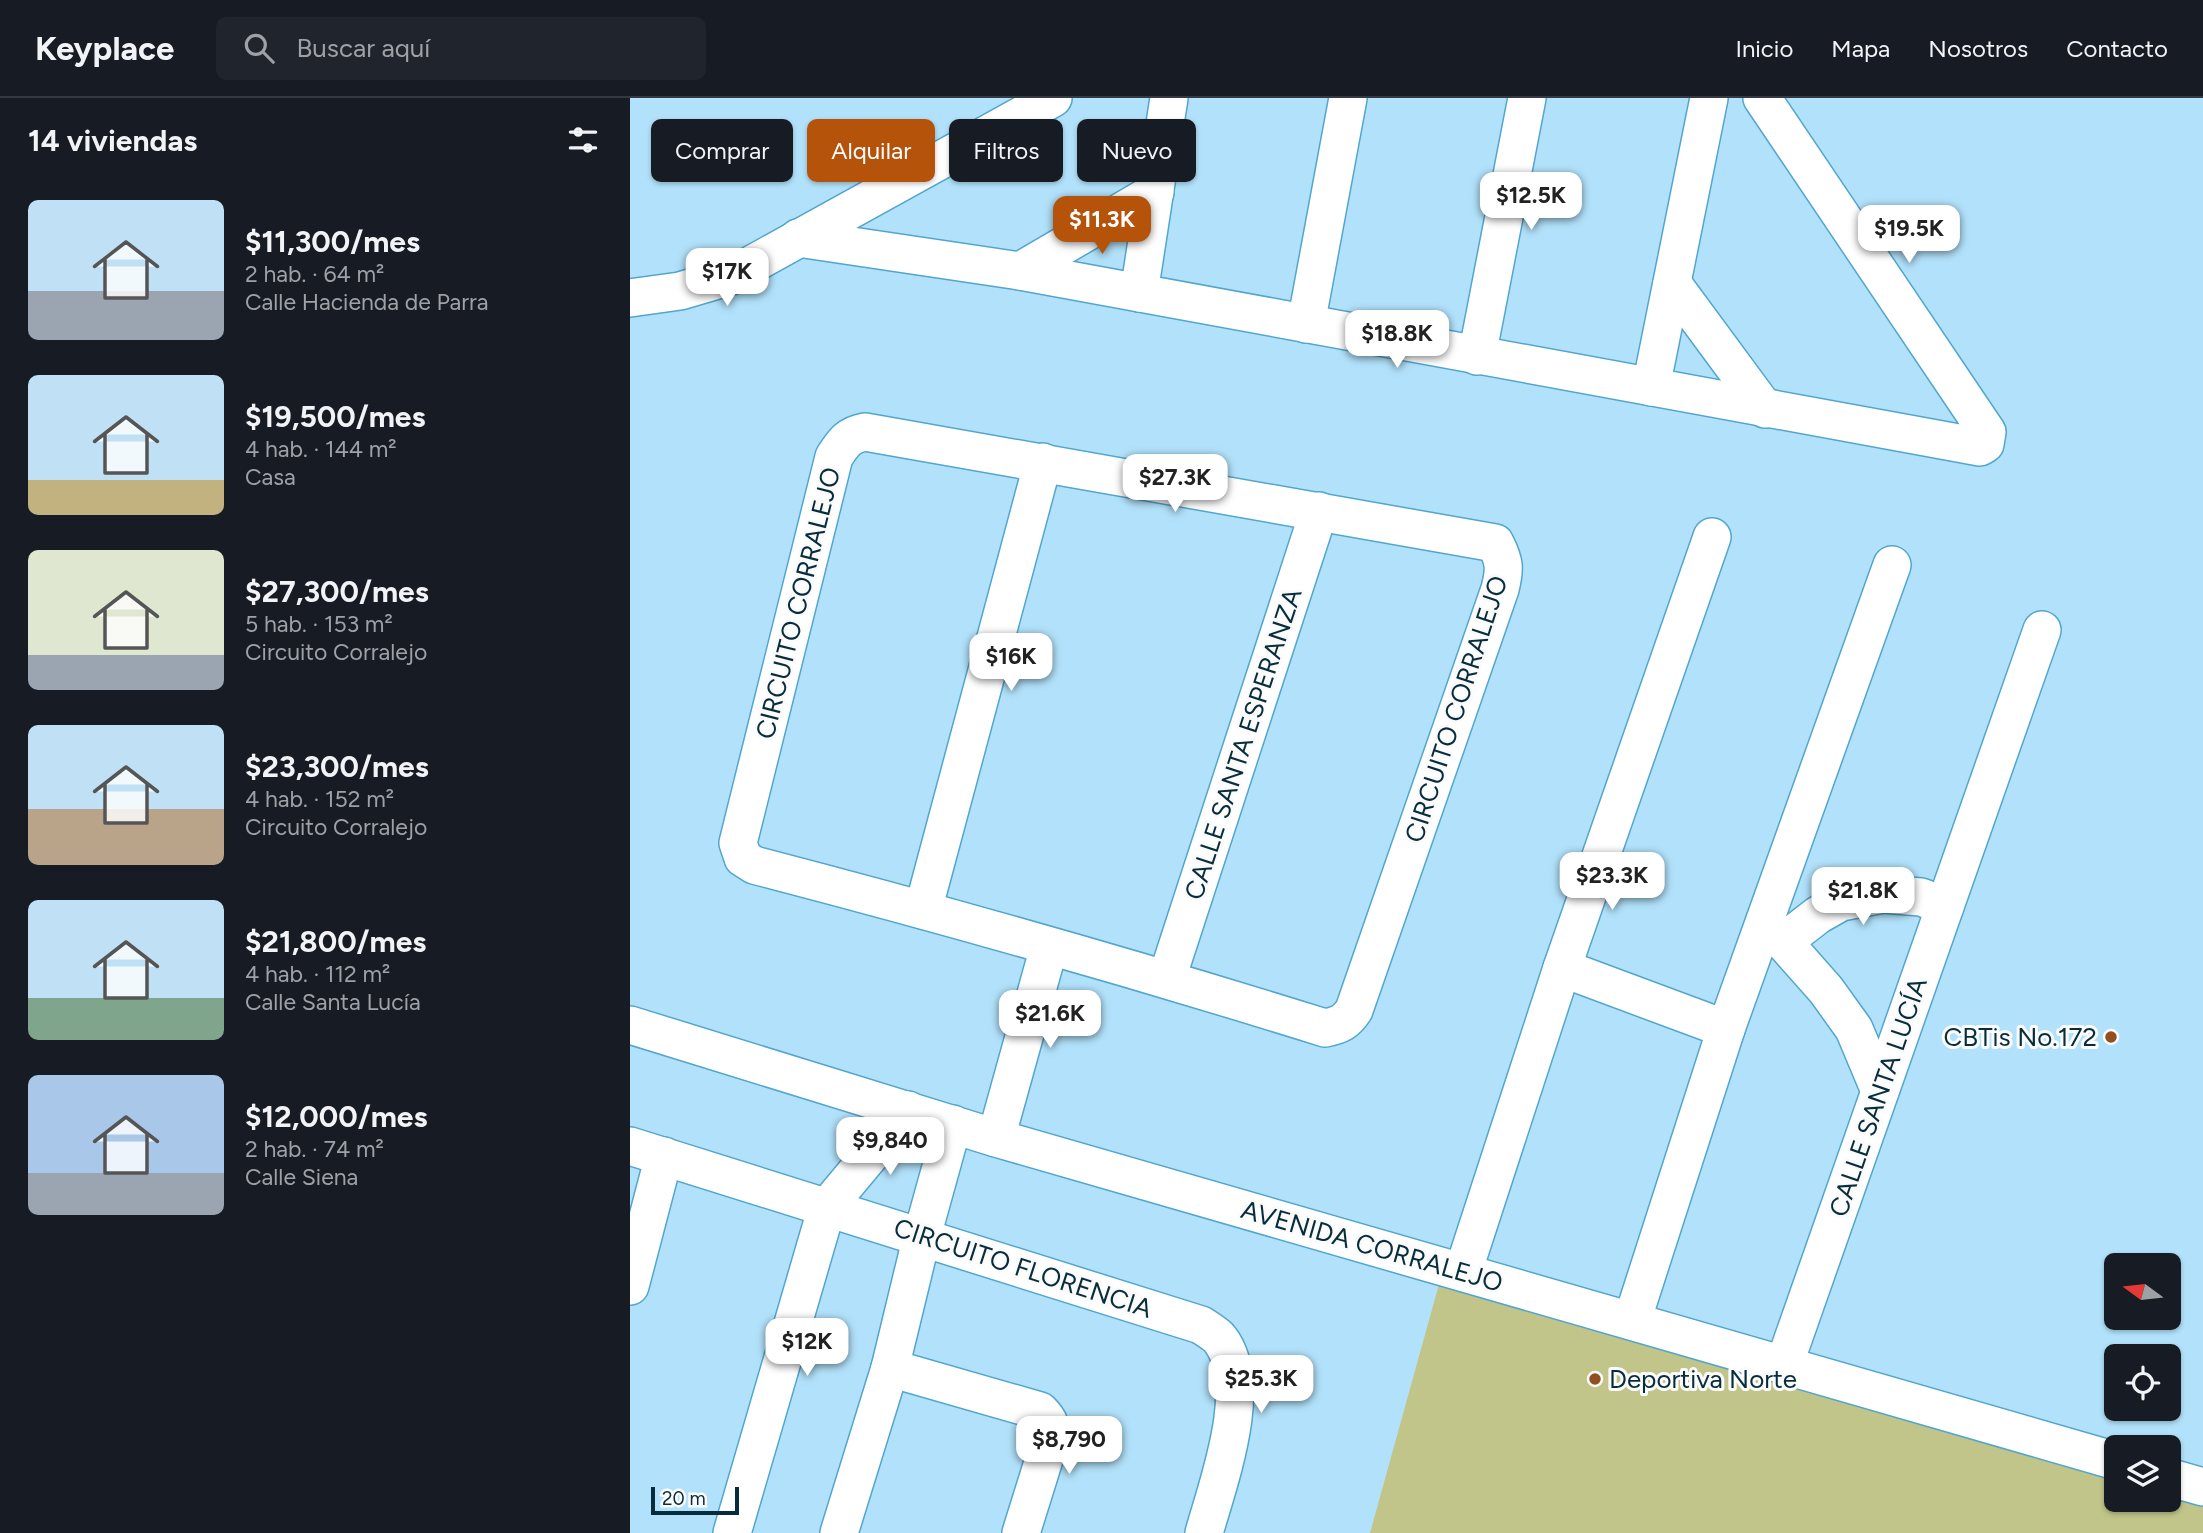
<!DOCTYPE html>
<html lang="es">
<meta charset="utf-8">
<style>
body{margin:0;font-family:Figtree,sans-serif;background:#20242c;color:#f1f3f6;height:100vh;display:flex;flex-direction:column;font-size:26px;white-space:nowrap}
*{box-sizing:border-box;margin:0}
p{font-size:23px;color:#9ea1a6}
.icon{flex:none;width:38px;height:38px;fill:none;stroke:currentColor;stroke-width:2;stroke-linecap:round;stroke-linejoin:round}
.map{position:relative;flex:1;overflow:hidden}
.drawer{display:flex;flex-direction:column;background:#171b24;width:630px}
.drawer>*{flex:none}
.hud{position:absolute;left:21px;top:21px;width:665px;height:63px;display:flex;gap:14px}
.needle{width:46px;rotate:285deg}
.fabs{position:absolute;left:1474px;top:1155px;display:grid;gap:14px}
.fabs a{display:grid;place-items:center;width:77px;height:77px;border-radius:10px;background:#171b24;box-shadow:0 2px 5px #0004;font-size:35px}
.scale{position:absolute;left:21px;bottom:18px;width:88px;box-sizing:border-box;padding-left:7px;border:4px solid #072d3d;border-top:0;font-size:19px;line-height:24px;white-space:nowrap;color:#072d3d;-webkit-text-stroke:5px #fbfbfb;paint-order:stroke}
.price{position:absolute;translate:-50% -60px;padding:0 16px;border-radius:14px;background:#fff;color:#222;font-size:23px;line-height:46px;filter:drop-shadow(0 2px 4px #0008)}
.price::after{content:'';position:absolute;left:50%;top:42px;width:21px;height:16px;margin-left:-10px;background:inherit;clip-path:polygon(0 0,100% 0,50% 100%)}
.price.selected{background:#b45309;color:#fff}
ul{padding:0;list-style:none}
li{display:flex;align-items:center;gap:21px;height:175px;padding:0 28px}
li span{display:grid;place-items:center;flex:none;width:196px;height:140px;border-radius:10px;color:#555}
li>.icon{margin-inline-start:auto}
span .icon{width:84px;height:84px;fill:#fffc;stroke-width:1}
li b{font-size:30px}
h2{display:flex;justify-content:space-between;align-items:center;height:84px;padding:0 28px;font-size:30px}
.chip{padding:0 24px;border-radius:10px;background:#171b24;box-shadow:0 2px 5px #0004;font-size:24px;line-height:63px}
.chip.selected{background:#b45309;color:#fff}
header{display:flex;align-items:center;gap:42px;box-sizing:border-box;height:98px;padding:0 35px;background:#171b24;border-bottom:2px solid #363941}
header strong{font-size:33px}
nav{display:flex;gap:38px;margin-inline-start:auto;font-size:24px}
.search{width:490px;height:63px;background:#20242c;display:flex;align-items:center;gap:18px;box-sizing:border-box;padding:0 24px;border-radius:10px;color:#9ea1a6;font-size:26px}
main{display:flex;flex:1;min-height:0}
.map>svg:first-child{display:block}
</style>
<header>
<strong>Keyplace</strong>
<div class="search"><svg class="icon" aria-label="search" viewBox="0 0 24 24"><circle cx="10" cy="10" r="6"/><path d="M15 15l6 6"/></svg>Buscar aquí</div>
<nav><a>Inicio</a><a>Mapa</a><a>Nosotros</a><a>Contacto</a></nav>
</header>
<main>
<section class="drawer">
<h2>14 viviendas<svg class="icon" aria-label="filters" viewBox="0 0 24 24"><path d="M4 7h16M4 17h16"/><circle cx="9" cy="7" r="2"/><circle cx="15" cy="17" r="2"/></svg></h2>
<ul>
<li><span style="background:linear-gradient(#bfe0f5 65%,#9aa5b1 0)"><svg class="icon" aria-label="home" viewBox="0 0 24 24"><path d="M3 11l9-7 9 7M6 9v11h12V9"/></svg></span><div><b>$11,300/mes</b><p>2 hab. · 64 m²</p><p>Calle Hacienda de Parra</p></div></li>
<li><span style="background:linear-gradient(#bfe0f5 75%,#c2b280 0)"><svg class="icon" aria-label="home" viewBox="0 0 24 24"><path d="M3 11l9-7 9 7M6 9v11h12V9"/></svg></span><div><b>$19,500/mes</b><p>4 hab. · 144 m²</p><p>Casa</p></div></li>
<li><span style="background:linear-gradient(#dfe7d0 75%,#9aa5b1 0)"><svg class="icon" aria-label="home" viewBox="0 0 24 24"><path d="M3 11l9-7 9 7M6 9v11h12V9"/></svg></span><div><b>$27,300/mes</b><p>5 hab. · 153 m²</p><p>Circuito Corralejo</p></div></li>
<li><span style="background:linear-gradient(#bfe0f5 60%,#b9a48a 0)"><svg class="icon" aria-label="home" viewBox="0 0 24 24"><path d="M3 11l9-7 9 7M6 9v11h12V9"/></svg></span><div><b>$23,300/mes</b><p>4 hab. · 152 m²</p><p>Circuito Corralejo</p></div></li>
<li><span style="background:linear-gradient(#bfe0f5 70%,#7fa58c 0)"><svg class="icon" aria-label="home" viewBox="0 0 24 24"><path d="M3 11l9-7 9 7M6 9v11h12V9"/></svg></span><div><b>$21,800/mes</b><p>4 hab. · 112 m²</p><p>Calle Santa Lucía</p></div></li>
<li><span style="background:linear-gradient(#a9c7e8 70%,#9aa5b1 0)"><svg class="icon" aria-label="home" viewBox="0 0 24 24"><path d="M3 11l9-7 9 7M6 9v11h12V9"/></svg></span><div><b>$12,000/mes</b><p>2 hab. · 74 m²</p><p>Calle Siena</p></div></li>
</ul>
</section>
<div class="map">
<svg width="1573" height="1435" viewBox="0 0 1573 1435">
<rect width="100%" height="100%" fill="#b2e2fb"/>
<path fill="#c2c58a" d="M809,1186L1486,1375V1402H1538V1390L1573,1400V1435H740Z"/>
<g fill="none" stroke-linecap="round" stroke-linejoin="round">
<defs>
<g id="minor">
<path d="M168,140L390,173L1350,349L1355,346L1357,334L1132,0"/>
<path d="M390,173L525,94"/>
<path d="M1042,185L1135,311"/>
<path d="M509,195L539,0"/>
<path d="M0,200L50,193L101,178L423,0"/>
<path d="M676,226L718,0"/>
<path d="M847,258L897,0"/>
<path d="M1021,289L1079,0"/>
<path d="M235,334L865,445C875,464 875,471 870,491L724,912C716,924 710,927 695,930C506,871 316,817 124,767L113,760L108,745L204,359C213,345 218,337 235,334Z"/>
<path d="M293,812L413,364"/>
<path d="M1135,823L1196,892L1224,931L1250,993"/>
<path d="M1153,844L1188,817L1211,804L1253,796L1291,799L1315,808"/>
<path d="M932,870L1096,931L1002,1223"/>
<path d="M537,880L689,413"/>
<path d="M0,927L366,1040L1486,1363"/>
<path d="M1096,931L1262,467"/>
<path d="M366,1040L419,849"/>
<path d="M0,1048L571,1227C577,1231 584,1235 589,1240C626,1285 588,1385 574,1435"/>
<path d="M833,1174L932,870L1082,439"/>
<path d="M0,1188L34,1058"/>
<path d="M1154,1267L1412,532"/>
<path d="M260,1270L410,1313C419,1322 422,1328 420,1342L391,1435"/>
<path d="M1538,1379L1573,1389"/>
<path d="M102,1435L197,1109L278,1012"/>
<path d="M209,1435L260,1270L292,1138L323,1026"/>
</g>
</defs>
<use href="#minor" stroke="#52a6cd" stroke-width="40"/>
<use href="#minor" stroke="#fff" stroke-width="37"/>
</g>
<g fill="#934e22" stroke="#fbfbfb" stroke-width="2.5">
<circle cx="1481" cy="939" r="7"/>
<circle cx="965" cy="1281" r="7"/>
</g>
<g text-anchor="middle" stroke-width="6" stroke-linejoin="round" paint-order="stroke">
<g font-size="26" fill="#072d3d" stroke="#fbfbfb">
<text transform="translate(168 505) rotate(-76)" y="9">CIRCUITO CORRALEJO</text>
<text transform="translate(826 611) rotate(-72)" y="9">CIRCUITO CORRALEJO</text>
<text transform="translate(613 646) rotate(-72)" y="9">CALLE SANTA ESPERANZA</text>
<text transform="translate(1248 999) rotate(-71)" y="9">CALLE SANTA LUCÍA</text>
<text transform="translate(742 1148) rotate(16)" y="9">AVENIDA CORRALEJO</text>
<text transform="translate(393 1170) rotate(18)" y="9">CIRCUITO FLORENCIA</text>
</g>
<g font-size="26" fill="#072d3d" stroke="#fbfbfb" text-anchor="end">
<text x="1467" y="948">CBTis No.172</text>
<text x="979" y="1290" text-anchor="start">Deportiva Norte</text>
</g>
</g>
</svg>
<div class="fabs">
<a><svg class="needle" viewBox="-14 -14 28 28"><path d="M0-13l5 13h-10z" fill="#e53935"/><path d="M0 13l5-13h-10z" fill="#9ea1a6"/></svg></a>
<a><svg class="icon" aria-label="locate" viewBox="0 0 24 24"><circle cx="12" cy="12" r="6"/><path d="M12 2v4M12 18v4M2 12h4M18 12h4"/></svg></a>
<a><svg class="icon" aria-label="layers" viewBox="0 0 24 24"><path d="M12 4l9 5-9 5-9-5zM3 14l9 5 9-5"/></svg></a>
</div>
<div class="scale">20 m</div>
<b class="price" style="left:901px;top:134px">$12.5K</b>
<b class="price selected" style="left:472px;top:158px">$11.3K</b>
<b class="price" style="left:1279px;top:167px">$19.5K</b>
<b class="price" style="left:97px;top:210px">$17K</b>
<b class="price" style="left:767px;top:272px">$18.8K</b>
<b class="price" style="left:545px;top:416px">$27.3K</b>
<b class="price" style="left:381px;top:595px">$16K</b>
<b class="price" style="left:982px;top:814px">$23.3K</b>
<b class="price" style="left:1233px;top:829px">$21.8K</b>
<b class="price" style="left:420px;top:952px">$21.6K</b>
<b class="price" style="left:260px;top:1079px">$9,840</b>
<b class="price" style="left:177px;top:1280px">$12K</b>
<b class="price" style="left:631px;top:1317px">$25.3K</b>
<b class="price" style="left:439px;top:1378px">$8,790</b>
<div class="hud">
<a class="chip">Comprar</a>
<a class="chip selected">Alquilar</a>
<a class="chip">Filtros</a>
<a class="chip">Nuevo</a>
</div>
</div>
</main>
